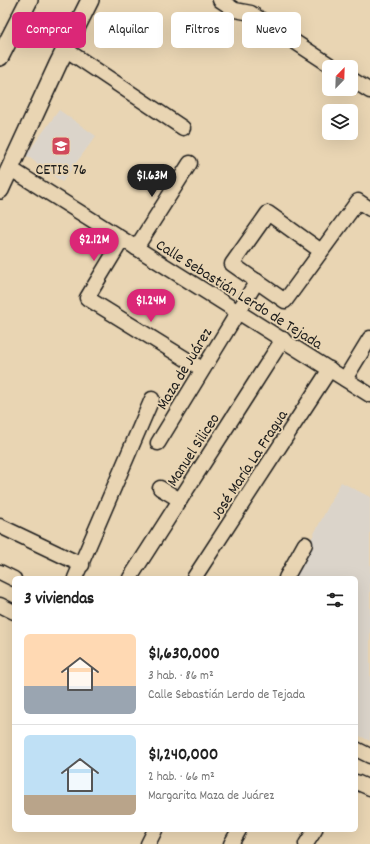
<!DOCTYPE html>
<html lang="es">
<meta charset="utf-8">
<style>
body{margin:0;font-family:Dekko,sans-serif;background:#f6f6f6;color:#222;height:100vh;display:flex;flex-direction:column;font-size:15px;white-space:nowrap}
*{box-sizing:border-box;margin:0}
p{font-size:13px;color:#767676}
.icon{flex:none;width:22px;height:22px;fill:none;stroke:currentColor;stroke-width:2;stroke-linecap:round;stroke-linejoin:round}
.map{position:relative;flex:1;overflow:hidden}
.sheet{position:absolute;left:12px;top:576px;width:346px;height:256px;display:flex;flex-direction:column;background:#fff;border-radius:6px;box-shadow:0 4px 16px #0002}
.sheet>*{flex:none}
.top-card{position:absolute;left:12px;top:12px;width:346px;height:36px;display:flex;gap:8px}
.needle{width:26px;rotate:23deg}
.controls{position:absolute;left:322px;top:60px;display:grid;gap:8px}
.controls a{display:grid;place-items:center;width:36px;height:36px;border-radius:6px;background:#fff;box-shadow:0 4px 16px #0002;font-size:20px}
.price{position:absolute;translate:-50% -34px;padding:0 9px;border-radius:14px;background:#db2777;color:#fff;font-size:13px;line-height:26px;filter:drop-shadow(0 1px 2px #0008)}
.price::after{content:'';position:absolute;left:50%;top:24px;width:12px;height:9px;margin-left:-6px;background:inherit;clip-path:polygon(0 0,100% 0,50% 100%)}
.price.on{background:#222;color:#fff}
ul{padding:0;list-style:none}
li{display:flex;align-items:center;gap:12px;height:100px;padding:0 12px}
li+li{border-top:1px solid #e0e0e0}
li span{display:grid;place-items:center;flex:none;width:112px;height:80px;border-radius:6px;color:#555}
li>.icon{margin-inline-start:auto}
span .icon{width:48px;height:48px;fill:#fffc;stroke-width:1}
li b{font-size:17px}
h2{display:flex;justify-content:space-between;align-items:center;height:48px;padding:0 12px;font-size:17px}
.tag{padding:0 14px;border-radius:6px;background:#fff;box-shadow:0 4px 16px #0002;font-size:14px;line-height:36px}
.tag.on{background:#db2777;color:#fff}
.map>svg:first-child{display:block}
</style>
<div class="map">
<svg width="370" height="844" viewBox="0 0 370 844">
<rect width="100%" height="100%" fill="#e9d5b3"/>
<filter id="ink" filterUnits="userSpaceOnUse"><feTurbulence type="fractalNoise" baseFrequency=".025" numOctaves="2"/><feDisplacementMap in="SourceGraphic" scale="8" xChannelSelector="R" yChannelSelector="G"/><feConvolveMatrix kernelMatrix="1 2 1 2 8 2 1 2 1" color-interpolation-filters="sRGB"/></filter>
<g filter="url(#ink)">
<g fill="#dbd4ca">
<path d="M59,110L96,136L62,182L26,155Z"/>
<path d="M341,482L370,497V741L356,734V578H291Z"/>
</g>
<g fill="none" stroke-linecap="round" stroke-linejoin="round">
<defs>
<g id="minor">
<path d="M220,0L235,10L251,13L333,67"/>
<path d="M65,49L183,128"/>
<path d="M351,79L370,91"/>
<path d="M11,169L370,395"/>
<path d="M122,240L87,298L202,369"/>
<path d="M136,248L190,163"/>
<path d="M321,251L268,213L232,264L285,301L358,201L370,209"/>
<path d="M345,379L370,338"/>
<path d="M158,443L257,281"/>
<path d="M160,488L180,500"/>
<path d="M0,526L82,565"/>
<path d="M0,572L14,579"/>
<path d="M75,578L152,399"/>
<path d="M130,578L283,339"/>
<path d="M194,578L330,369"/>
<path d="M286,578L305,544"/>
<path d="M0,605L14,612"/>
<path d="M356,749L370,756"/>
<path d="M356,782L370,788"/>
<path d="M148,844L155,830"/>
<path d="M231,844L239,830"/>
<path d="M306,844L315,830"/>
</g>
<g id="major">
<path d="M0,57L29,0"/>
<path d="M0,190L58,64L90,0"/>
</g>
</defs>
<use href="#minor" stroke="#1c1c1c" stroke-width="17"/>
<use href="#major" stroke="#1c1c1c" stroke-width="20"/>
<use href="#minor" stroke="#e9d5b3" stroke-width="14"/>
<use href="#major" stroke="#e9d5b3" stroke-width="17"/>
</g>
</g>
<defs>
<symbol id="school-square" viewBox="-11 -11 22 22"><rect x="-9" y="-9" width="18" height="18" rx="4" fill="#d1495b" stroke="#e9d5b3"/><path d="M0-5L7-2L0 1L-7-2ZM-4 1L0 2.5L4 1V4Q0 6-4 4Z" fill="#fff"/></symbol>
</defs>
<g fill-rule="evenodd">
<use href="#school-square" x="50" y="135" width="22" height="22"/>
</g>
<g text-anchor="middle" stroke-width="3.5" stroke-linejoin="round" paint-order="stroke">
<g font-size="16" fill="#1c1c1c" stroke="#e9d5b3">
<text x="61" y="174">CETIS 76</text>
</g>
<g font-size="16" fill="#1c1c1c" stroke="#e9d5b3">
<text transform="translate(240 293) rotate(32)" y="6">Calle Sebastián Lerdo de Tejada</text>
<text transform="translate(183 368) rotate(-59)" y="6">Maza de Juárez</text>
<text transform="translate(192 449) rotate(-57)" y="6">Manuel Siliceo</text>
<text transform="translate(248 464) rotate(-57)" y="6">José María La Fragua</text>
</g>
</g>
</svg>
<div class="controls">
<a><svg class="needle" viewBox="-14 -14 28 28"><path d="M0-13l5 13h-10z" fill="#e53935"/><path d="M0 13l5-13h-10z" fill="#767676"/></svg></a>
<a><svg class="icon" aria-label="layers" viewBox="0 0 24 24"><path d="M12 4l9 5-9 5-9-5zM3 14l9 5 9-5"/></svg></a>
</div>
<b class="price on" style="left:152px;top:198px">$1.63M</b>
<b class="price" style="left:94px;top:262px">$2.12M</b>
<b class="price" style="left:151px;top:323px">$1.24M</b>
<div class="top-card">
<a class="tag on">Comprar</a>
<a class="tag">Alquilar</a>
<a class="tag">Filtros</a>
<a class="tag">Nuevo</a>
</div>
<section class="sheet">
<h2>3 viviendas<svg class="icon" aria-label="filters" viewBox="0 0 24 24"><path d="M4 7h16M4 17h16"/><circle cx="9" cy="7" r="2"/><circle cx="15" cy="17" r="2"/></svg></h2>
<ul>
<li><span style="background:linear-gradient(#ffd9b3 65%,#9aa5b1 0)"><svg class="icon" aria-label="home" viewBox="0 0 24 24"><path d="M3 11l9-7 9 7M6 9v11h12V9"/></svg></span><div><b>$1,630,000</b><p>3 hab. · 86 m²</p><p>Calle Sebastián Lerdo de Tejada</p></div></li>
<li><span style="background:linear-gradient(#bfe0f5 75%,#b9a48a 0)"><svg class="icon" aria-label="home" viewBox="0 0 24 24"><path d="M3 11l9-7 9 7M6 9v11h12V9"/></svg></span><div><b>$1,240,000</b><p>2 hab. · 66 m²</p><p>Margarita Maza de Juárez</p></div></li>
</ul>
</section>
</div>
